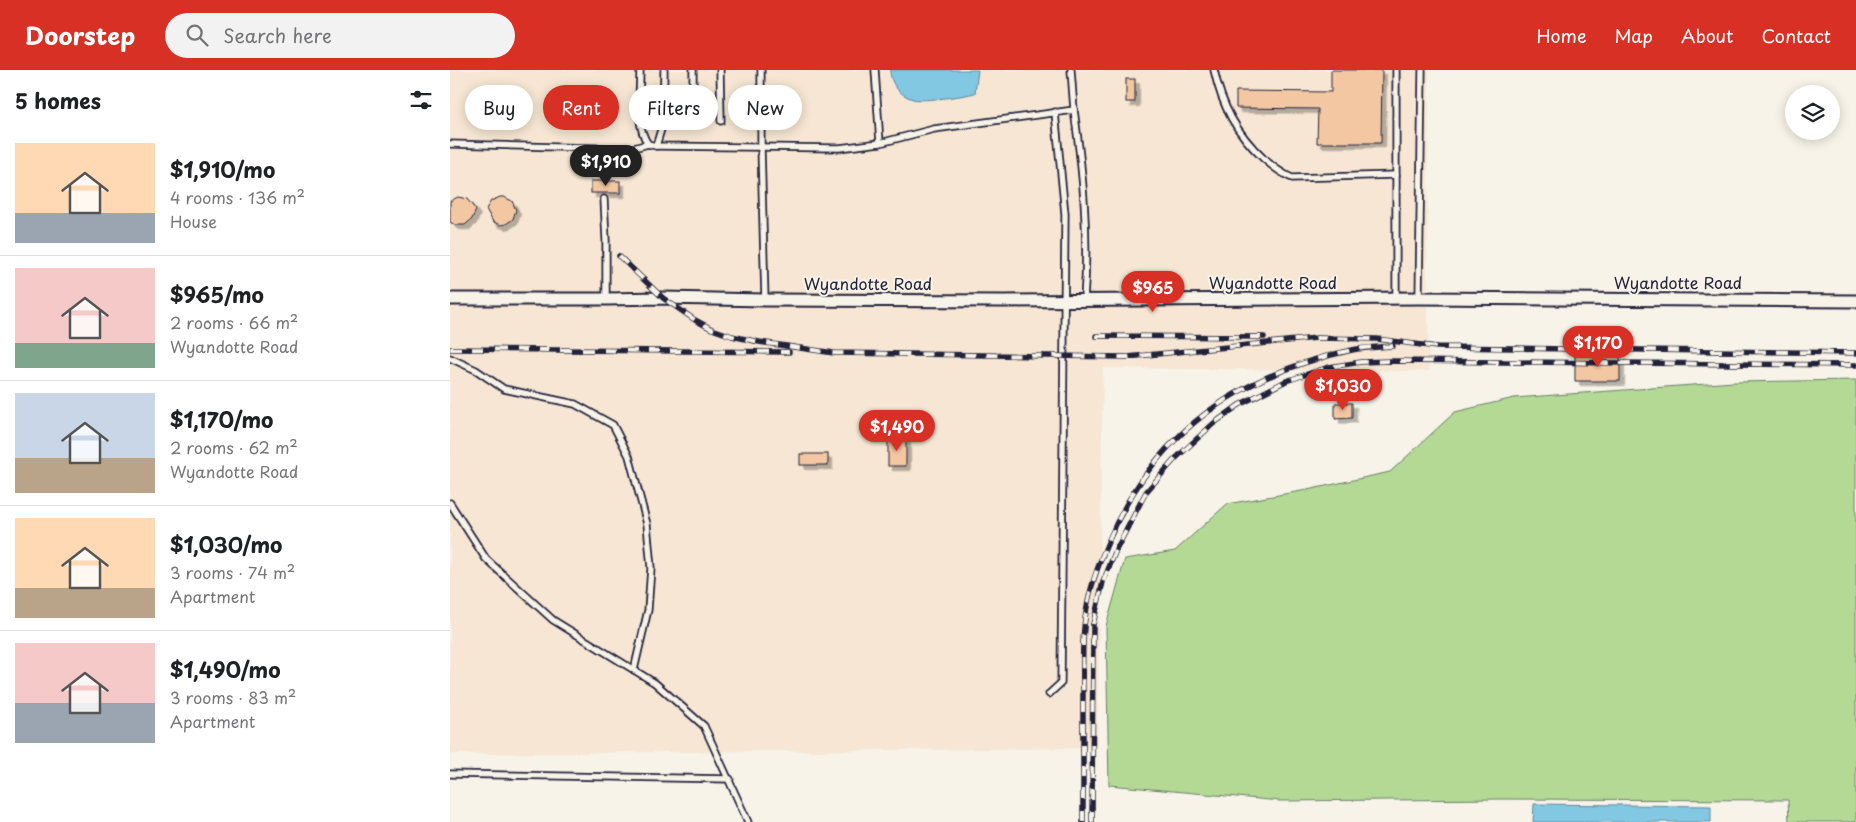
<!DOCTYPE html>
<meta charset="utf-8">
<style>
body{margin:0;font-family:"Playpen Sans",sans-serif;background:#f2f2f2;color:#202124;height:100vh;display:flex;flex-direction:column;font-size:19px;white-space:nowrap}
*{box-sizing:border-box;margin:0}
p{font-size:16px;color:#757577}
.icon{flex:none;width:28px;height:28px;fill:none;stroke:currentColor;stroke-width:2;stroke-linecap:round;stroke-linejoin:round}
.map{position:relative;flex:1;overflow:hidden}
.panel{display:flex;flex-direction:column;background:#fff;width:450px}
.panel>*{flex:none}
.banner{position:absolute;left:15px;top:15px;width:475px;height:45px;display:flex;gap:10px}
.buttons{position:absolute;left:1335px;top:15px;display:grid;gap:10px}
.buttons a{display:grid;place-items:center;width:55px;height:55px;border-radius:50%;background:#fff;box-shadow:0 2px 12px #0003;font-size:25px}
.price{position:absolute;translate:-50% -42px;padding:0 11px;border-radius:18px;background:#d93025;color:#fff;font-size:16px;line-height:32px;filter:drop-shadow(0 1px 2px #0008)}
.price::after{content:'';position:absolute;left:50%;top:30px;width:15px;height:11px;margin-left:-8px;background:inherit;clip-path:polygon(0 0,100% 0,50% 100%)}
.price.on{background:#222;color:#fff}
ul{padding:0;list-style:none}
li{display:flex;align-items:center;gap:15px;height:125px;padding:0 15px}
li+li{border-top:1px solid #e0e0e0}
li span{display:grid;place-items:center;flex:none;width:140px;height:100px;border-radius:0px;color:#555}
li>.icon{margin-inline-start:auto}
span .icon{width:60px;height:60px;fill:#fffc;stroke-width:1}
li b{font-size:21px}
h2{display:flex;justify-content:space-between;align-items:center;height:60px;padding:0 15px;font-size:21px}
.chip{padding:0 18px;border-radius:22px;background:#fff;box-shadow:0 2px 12px #0003;font-size:18px;line-height:45px}
.chip.on{background:#d93025;color:#fff}
header{display:flex;align-items:center;gap:30px;box-sizing:border-box;height:70px;padding:0 25px;background:#d93025;color:#fff}
header strong{font-size:24px}
nav{display:flex;gap:28px;margin-inline-start:auto;font-size:18px}
.search{width:350px;height:45px;background:#f2f2f2;display:flex;align-items:center;gap:12px;box-sizing:border-box;padding:0 18px;border-radius:28px;color:#757577;font-size:19px}
main{display:flex;flex:1;min-height:0}
.map>svg:first-child{display:block}
</style>
<header>
<strong>Doorstep</strong>
<div class="search"><svg class="icon" aria-label="search" viewBox="0 0 24 24"><circle cx="10" cy="10" r="6"/><path d="M15 15l6 6"/></svg>Search here</div>
<nav><a>Home</a><a>Map</a><a>About</a><a>Contact</a></nav>
</header>
<main>
<section class="panel">
<h2>5 homes<svg class="icon" aria-label="filters" viewBox="0 0 24 24"><path d="M4 7h16M4 17h16"/><circle cx="9" cy="7" r="2"/><circle cx="15" cy="17" r="2"/></svg></h2>
<ul>
<li><span style="background:linear-gradient(#ffd9b3 70%,#9aa5b1 0)"><svg class="icon" aria-label="home" viewBox="0 0 24 24"><path d="M3 11l9-7 9 7M6 9v11h12V9"/></svg></span><div><b>$1,910/mo</b><p>4 rooms · 136 m²</p><p>House</p></div></li>
<li><span style="background:linear-gradient(#f6c9c9 75%,#7fa58c 0)"><svg class="icon" aria-label="home" viewBox="0 0 24 24"><path d="M3 11l9-7 9 7M6 9v11h12V9"/></svg></span><div><b>$965/mo</b><p>2 rooms · 66 m²</p><p>Wyandotte Road</p></div></li>
<li><span style="background:linear-gradient(#c9d6e8 65%,#b9a48a 0)"><svg class="icon" aria-label="home" viewBox="0 0 24 24"><path d="M3 11l9-7 9 7M6 9v11h12V9"/></svg></span><div><b>$1,170/mo</b><p>2 rooms · 62 m²</p><p>Wyandotte Road</p></div></li>
<li><span style="background:linear-gradient(#ffd9b3 70%,#b9a48a 0)"><svg class="icon" aria-label="home" viewBox="0 0 24 24"><path d="M3 11l9-7 9 7M6 9v11h12V9"/></svg></span><div><b>$1,030/mo</b><p>3 rooms · 74 m²</p><p>Apartment</p></div></li>
<li><span style="background:linear-gradient(#f6c9c9 60%,#9aa5b1 0)"><svg class="icon" aria-label="home" viewBox="0 0 24 24"><path d="M3 11l9-7 9 7M6 9v11h12V9"/></svg></span><div><b>$1,490/mo</b><p>3 rooms · 83 m²</p><p>Apartment</p></div></li>
</ul>
</section>
<div class="map">
<svg width="1406" height="752" viewBox="0 0 1406 752">
<defs>
<filter id="shadow"><feDropShadow dx="4.5" dy="4.5" stdDeviation="0" flood-color="#0004"/></filter>
</defs>
<rect width="100%" height="100%" fill="#f7f3e8"/>
<filter id="ink" filterUnits="userSpaceOnUse"><feTurbulence type="fractalNoise" baseFrequency=".02" numOctaves="2"/><feDisplacementMap in="SourceGraphic" scale="10" xChannelSelector="R" yChannelSelector="G"/><feConvolveMatrix kernelMatrix="1 2 1 2 8 2 1 2 1" color-interpolation-filters="sRGB"/></filter>
<g filter="url(#ink)">
<path fill="#f6e6d3" d="M0,0H979L977,199L979,301L653,298L647,678L0,684Z"/>
<path fill="#b3d995" stroke="#6a7e68" d="M1406,310V752H1339L1338,730L1052,729L830,731L659,715L656,556L675,489L725,481L777,434L857,420L940,402L1005,342L1064,328L1284,312Z"/>
<g fill="#82c8e3" stroke="#5c86a0">
<path d="M440,0H528L525,23C514,26 473,32 463,29C449,25 440,13 440,0Z"/>
<path d="M1084,734L1261,736V752H1083Z"/>
</g>
<g fill="#f3c7a2" stroke="#22223b" filter="url(#shadow)">
<path d="M881,0H932L931,73H867L868,39L786,38V21L881,22Z"/>
<rect x="676" y="9" width="9" height="23"/>
<rect x="141" y="111" width="29" height="12"/>
<path d="M8,127L17,129L26,140L22,149L15,155H5L0,152V131Z"/>
<path d="M50,127H54L62,131L66,140L63,149L56,154L51,155L43,152L36,139L41,131Z"/>
<rect x="1125" y="285" width="45" height="26"/>
<path d="M885,333H902V348L885,349Z"/>
<rect x="438" y="369" width="18" height="27"/>
<rect x="350" y="384" width="28" height="11"/>
</g>
<g fill="none" stroke-linecap="round" stroke-linejoin="round">
<defs>
<g id="lane">
<path d="M190,0C190,22 185,56 198,74L206,76L389,78L430,73L484,59L624,40L621,0"/>
<path d="M243,0V45"/>
<path d="M270,0L271,51"/>
<path d="M311,0V77L315,230"/>
<path d="M425,0L430,73"/>
<path d="M764,0C772,36 786,63 814,89C823,97 831,103 842,108L946,105"/>
<path d="M946,0V228"/>
<path d="M624,40C633,104 639,164 634,230"/>
<path d="M0,74L180,79L198,74"/>
<path d="M206,76L213,53L214,0"/>
<path d="M154,129L156,170V229"/>
<path d="M969,228L972,0"/>
<path d="M0,288L26,300L54,319L125,334L163,355L179,386L197,454L201,498L198,540L184,600"/>
<path d="M0,433L36,489L103,550L205,613L254,656L298,752"/>
<path d="M599,624L611,613L615,144L605,42"/>
<path d="M0,704L280,709"/>
</g>
<path id="street" d="M0,229H156L213,228L315,230L555,231L969,228L1406,231"/>
</defs>
<use href="#lane" stroke="#22223b" stroke-width="9"/>
<use href="#street" stroke="#22223b" stroke-width="15"/>
<use href="#lane" stroke="#f7f3e8" stroke-width="5.5"/>
<use href="#street" stroke="#f7f3e8" stroke-width="11"/>
<defs>
<g id="rail">
<path d="M169,186L213,228L245,250L262,259L282,266L309,272L384,283L677,287L867,268L927,269L987,277L1406,283"/>
<path d="M646,266L814,267"/>
<path d="M0,279L339,282"/>
<path d="M633,752C633,710 633,669 633,627C633,598 631,566 637,537C641,514 649,493 658,472C703,364 789,304 902,280C915,277 930,277 943,276"/>
<path d="M642,752L643,554L653,512L666,480L696,422L725,389L763,354L789,335L836,311L879,297L911,292L940,291L1406,295"/>
</g>
</defs>
<use href="#rail" stroke="#22223b" stroke-width="5.5"/>
<use href="#rail" stroke="#f7f3e8" stroke-width="4" stroke-dasharray="11" stroke-linecap="butt"/>
</g>
</g>
<g text-anchor="middle" stroke-width="4" stroke-linejoin="round" paint-order="stroke">
<g font-size="16" fill="#22223b" stroke="#f7f3e8">
<text x="823" y="219">Wyandotte Road</text>
<text x="1228" y="219">Wyandotte Road</text>
<text x="418" y="220">Wyandotte Road</text>
</g>
</g>
</svg>
<div class="buttons">
<a><svg class="icon" aria-label="layers" viewBox="0 0 24 24"><path d="M12 4l9 5-9 5-9-5zM3 14l9 5 9-5"/></svg></a>
</div>
<b class="price on" style="left:156px;top:117px">$1,910</b>
<b class="price" style="left:703px;top:243px">$965</b>
<b class="price" style="left:1148px;top:298px">$1,170</b>
<b class="price" style="left:893px;top:341px">$1,030</b>
<b class="price" style="left:447px;top:382px">$1,490</b>
<div class="banner">
<a class="chip">Buy</a>
<a class="chip on">Rent</a>
<a class="chip">Filters</a>
<a class="chip">New</a>
</div>
</div>
</main>
